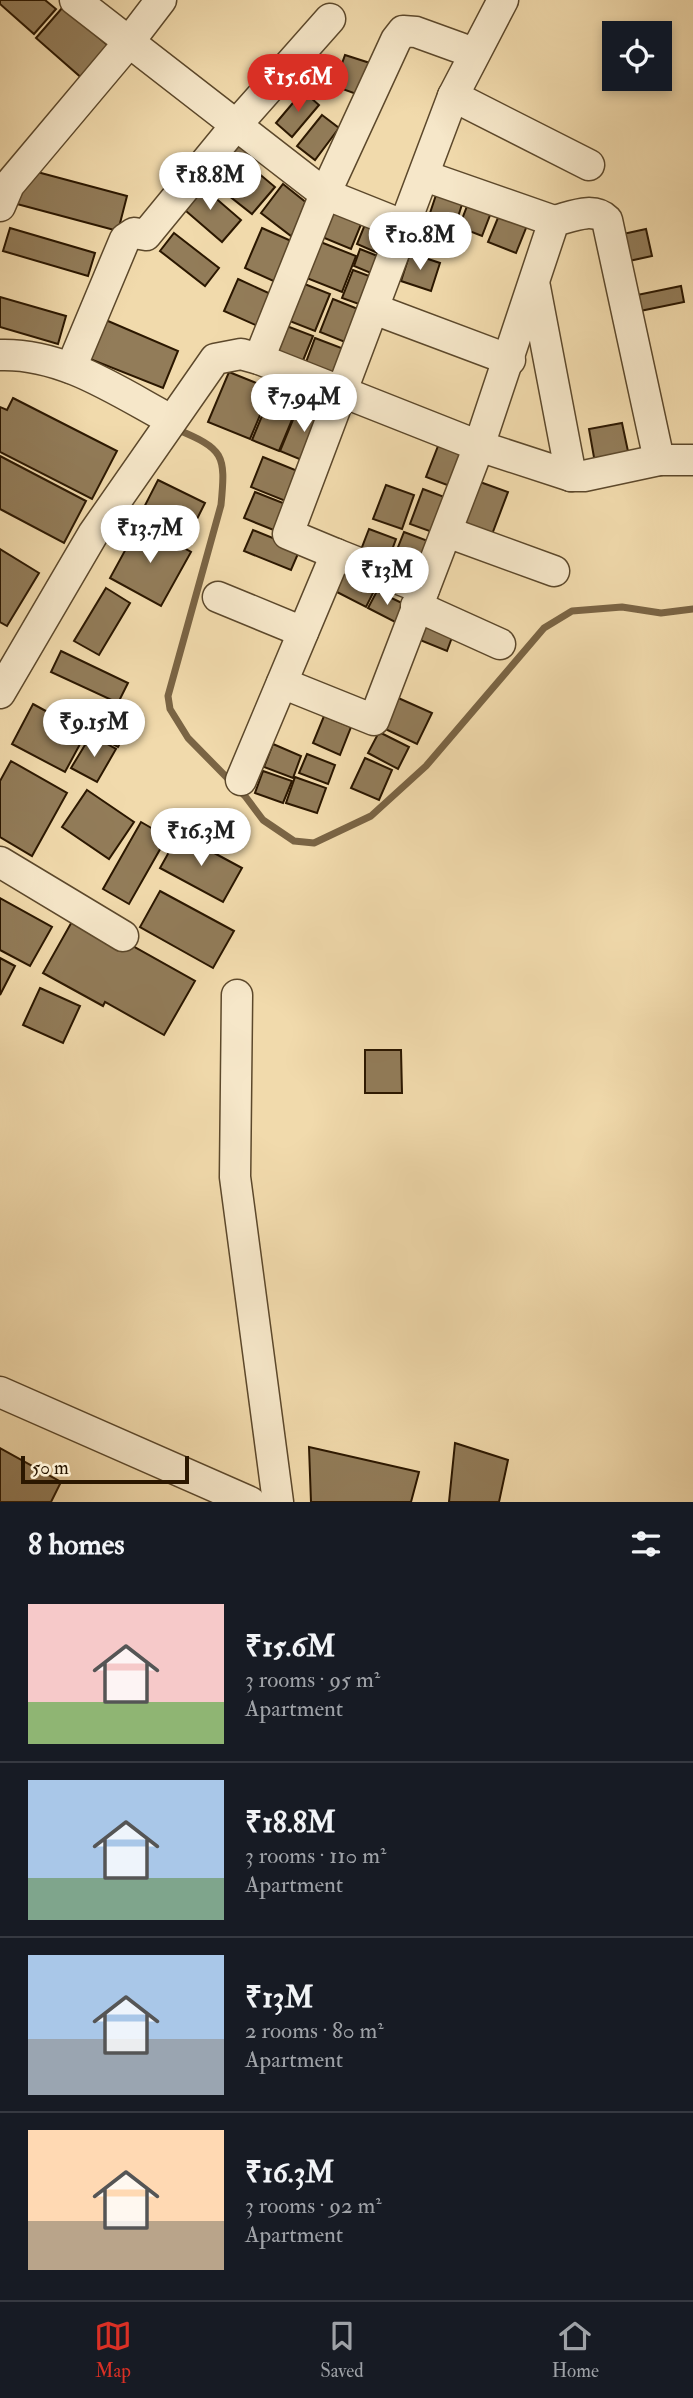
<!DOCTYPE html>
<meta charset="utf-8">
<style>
body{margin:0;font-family:"IM FELL Double Pica",serif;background:#20242c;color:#f1f3f6;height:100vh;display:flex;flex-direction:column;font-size:26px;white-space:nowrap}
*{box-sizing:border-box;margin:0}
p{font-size:23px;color:#9ea1a6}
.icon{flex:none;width:38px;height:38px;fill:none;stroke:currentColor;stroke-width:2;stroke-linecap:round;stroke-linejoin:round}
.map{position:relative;height:1502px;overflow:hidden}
.details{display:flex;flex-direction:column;background:#171b24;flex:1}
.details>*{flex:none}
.fabs{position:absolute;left:602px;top:21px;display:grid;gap:14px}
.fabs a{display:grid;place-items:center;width:70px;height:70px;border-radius:0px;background:#171b24;box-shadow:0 4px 10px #0003;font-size:35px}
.scale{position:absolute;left:21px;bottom:18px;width:168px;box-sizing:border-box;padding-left:7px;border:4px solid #2b1700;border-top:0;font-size:19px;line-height:24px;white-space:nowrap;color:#2b1700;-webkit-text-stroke:5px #f6e7c9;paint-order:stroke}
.price{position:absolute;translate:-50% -60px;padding:0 16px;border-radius:24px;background:#fff;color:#222;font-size:23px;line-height:46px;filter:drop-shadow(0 2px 4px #0008)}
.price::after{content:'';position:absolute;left:50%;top:42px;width:21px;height:16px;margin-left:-10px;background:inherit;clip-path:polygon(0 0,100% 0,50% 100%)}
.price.active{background:#d93025;color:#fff}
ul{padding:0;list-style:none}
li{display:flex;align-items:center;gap:21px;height:175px;padding:0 28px}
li+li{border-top:2px solid #363941}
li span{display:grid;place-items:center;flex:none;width:196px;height:140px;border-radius:0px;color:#555}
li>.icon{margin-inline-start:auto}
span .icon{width:84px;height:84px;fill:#fffc;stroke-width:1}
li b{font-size:30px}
h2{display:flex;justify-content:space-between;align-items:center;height:84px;padding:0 28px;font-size:30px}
.tab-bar{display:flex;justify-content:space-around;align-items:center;height:98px;border-top:2px solid #363941;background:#171b24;font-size:19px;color:#9ea1a6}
.tab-bar a{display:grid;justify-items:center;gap:4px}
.tab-bar .active{color:#d93025}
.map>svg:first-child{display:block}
</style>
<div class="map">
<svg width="693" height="1502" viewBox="0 0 693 1502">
<rect width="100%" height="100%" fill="#f1daac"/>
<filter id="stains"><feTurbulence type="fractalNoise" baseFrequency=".00286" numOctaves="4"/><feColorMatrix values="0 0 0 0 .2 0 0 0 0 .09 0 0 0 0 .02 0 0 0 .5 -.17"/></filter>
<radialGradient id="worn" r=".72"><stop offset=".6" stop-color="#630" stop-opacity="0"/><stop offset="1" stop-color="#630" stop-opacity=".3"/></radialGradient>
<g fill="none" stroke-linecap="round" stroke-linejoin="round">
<path stroke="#7a6444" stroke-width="7" d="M176,429C224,449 226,454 221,505L168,696L170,709L188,738L245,796L263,820L294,841L314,843L371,816L426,766L544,628L572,611L622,607L661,613L693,609"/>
</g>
<g fill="#927c59" stroke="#2b1700" stroke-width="2">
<path d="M0,0H45L56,9L34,34L0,4Z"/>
<path d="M63,7L112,49L84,80L36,38Z"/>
<path d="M345,55L373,64L362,96L334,86Z"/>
<path d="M303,91L319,105L292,137L276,123Z"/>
<path d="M322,115L339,128L315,160L297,146Z"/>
<path d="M234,136L255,153L230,185L208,168Z"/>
<path d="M251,167L275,187L252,214L228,195Z"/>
<path d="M26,169L127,196L118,231L17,204Z"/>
<path d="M198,183L241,220L222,242L179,205Z"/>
<path d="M440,183L466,192L449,245L422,237Z"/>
<path d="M283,184L313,208L291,236L261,213Z"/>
<path d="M469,201L492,210L482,236L459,227Z"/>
<path d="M502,208L530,218L516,253L488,242Z"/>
<path d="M334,210L362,222L351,249L322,237Z"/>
<path d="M368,217L392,226L380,254L357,244Z"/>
<path d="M10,228L95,253L88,276L3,251Z"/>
<path d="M262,228L298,244L280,284L245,268Z"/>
<path d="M646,229L652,256L629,261L623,234Z"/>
<path d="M174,233L219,268L205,286L160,251Z"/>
<path d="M318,241L356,256L342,292L304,277Z"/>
<path d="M360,249L385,259L378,276L354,266Z"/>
<path d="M410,253L440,263L431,291L401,281Z"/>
<path d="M353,270L380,280L370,308L342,298Z"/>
<path d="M238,279L273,295L260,327L224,311Z"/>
<path d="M302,283L330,294L315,331L287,320Z"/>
<path d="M681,286L684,302L640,311L637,295Z"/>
<path d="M0,297L66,316L58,344L0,327Z"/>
<path d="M333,299L358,309L345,342L320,332Z"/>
<path d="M101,318L178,351L163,388L85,357Z"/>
<path d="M284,325L313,336L302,363L273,352Z"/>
<path d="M315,338L344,349L333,376L305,365Z"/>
<path d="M229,372L271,389L250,439L208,422Z"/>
<path d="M272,392L299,403L279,451L252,440Z"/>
<path d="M13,398L117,451L92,499L0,452V407L7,410Z"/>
<path d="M299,405L328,417L309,463L280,451Z"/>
<path d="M622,423L629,456L595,463L589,429Z"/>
<path d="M440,441L469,452L455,488L426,477Z"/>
<path d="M0,456L86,501L64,543L0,509Z"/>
<path d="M263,457L305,474L293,504L251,487Z"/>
<path d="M158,480L205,503L184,545L137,521Z"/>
<path d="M480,482L508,492L488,545L460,535Z"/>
<path d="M386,485L414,495L402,529L373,519Z"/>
<path d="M423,489L447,498L435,533L410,524Z"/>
<path d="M255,492L288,505L276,531L244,518Z"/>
<path d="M140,523L191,552L161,606L110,578Z"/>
<path d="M369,529L396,539L386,566L359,555Z"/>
<path d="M253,530L300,549L291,570L244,551Z"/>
<path d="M404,532L428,541L414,579L389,570Z"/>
<path d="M0,549L39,573L7,626L0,622Z"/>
<path d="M348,560L381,577L366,607L333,590Z"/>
<path d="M106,588L130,603L99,655L74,641Z"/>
<path d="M377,591L406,605L397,623L368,608Z"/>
<path d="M423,617L455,629L447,651L415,638Z"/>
<path d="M61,651L128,683L118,703L51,672Z"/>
<path d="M396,697L432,713L417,744L381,727Z"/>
<path d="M96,703L132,722L118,747L82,727Z"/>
<path d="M33,704L86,733L65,772L12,744Z"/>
<path d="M324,716L351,727L340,755L313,743Z"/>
<path d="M379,732L409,747L398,769L368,753Z"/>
<path d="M91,735L116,749L97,782L71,768Z"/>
<path d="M273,744L301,756L293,778L264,767Z"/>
<path d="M307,754L335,765L328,784L299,773Z"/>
<path d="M365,758L392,770L379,800L351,788Z"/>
<path d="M11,761L67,793L32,856L0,837V781Z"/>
<path d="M263,771L292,781L283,803L255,793Z"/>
<path d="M295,777L326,788L317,813L286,803Z"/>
<path d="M87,790L134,822L109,859L62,827Z"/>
<path d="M141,822L167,837L129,904L103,889Z"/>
<path d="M179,834L242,868L223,902L160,868Z"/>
<path d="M160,891L234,931L213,968L140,927Z"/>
<path d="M0,898L52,927L30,966L0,950Z"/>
<path d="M74,918L129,944L195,981L164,1035L105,1002L103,1006L43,973Z"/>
<path d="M0,958L15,966L0,995Z"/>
<path d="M40,988L80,1006L63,1043L23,1025Z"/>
<path d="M365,1050H401L402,1093H365Z"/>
<path d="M455,1443L508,1460L499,1502H449Z"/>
<path d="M309,1447L419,1472L411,1502H311Z"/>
<path d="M0,1448L61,1482L51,1502H0Z"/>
</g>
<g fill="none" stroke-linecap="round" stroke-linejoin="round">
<defs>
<g id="minor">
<path d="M75,0L325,194L405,226"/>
<path d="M453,96L589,165"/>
<path d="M425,176L554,221"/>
<path d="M0,206L9,185L125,47L161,0"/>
<path d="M535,287L571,476"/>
<path d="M374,309L510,360"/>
<path d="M0,355C63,353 117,391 171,420"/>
<path d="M259,359L325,194L396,40L403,31L416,32L474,53"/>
<path d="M71,368L125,239L134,233L146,235L237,124L330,19"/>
<path d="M447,532L554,571"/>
<path d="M336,554L424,589"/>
<path d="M218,597L303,632"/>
<path d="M416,606L500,644"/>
<path d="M282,683L374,720L479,446L554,221C571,217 593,206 607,220L659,460"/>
<path d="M0,693L93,534L215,359L241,354L259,359L479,446L571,476H584L659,460H693"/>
<path d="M241,780L336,554L288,534L453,96L503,0"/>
<path d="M0,862L123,936"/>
<path d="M237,995L235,1177L278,1502"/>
<path d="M0,1392L250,1502"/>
</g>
</defs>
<use href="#minor" stroke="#5c482b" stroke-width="33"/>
<use href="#minor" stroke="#f6e7c9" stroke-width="30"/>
</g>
<rect width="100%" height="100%" filter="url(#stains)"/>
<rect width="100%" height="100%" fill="url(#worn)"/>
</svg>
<div class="fabs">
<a><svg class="icon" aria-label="locate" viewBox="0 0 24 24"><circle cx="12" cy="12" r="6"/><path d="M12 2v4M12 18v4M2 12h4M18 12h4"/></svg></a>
</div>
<div class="scale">50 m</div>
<b class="price active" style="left:298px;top:114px">₹15.6M</b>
<b class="price" style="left:210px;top:212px">₹18.8M</b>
<b class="price" style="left:420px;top:272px">₹10.8M</b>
<b class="price" style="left:304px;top:434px">₹7.94M</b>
<b class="price" style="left:150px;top:565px">₹13.7M</b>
<b class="price" style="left:387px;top:607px">₹13M</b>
<b class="price" style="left:94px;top:759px">₹9.15M</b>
<b class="price" style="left:201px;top:868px">₹16.3M</b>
</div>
<section class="details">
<h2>8 homes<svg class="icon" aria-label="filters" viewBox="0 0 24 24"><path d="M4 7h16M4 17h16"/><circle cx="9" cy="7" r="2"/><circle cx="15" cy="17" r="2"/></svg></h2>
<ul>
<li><span style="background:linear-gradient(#f6c9c9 70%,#8fb573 0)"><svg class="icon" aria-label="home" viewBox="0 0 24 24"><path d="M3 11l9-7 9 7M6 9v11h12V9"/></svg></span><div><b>₹15.6M</b><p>3 rooms · 95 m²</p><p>Apartment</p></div></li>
<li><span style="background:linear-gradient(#a9c7e8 70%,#7fa58c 0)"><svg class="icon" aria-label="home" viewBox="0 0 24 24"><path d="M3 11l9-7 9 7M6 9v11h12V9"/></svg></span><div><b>₹18.8M</b><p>3 rooms · 110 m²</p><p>Apartment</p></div></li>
<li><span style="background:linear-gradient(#a9c7e8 60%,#9aa5b1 0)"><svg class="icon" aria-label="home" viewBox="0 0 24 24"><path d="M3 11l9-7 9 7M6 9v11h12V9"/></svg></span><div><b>₹13M</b><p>2 rooms · 80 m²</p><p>Apartment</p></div></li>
<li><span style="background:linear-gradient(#ffd9b3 65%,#b9a48a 0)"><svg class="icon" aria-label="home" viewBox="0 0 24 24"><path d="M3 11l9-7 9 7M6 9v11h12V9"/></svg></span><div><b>₹16.3M</b><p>3 rooms · 92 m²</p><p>Apartment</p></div></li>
</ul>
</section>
<nav class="tab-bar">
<a class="active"><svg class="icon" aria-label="map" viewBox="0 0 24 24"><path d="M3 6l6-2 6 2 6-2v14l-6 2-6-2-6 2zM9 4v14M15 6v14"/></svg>Map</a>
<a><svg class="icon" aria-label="saved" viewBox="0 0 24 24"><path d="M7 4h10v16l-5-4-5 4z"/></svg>Saved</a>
<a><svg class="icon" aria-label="home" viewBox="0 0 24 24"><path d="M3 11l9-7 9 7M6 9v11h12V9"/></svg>Home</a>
</nav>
